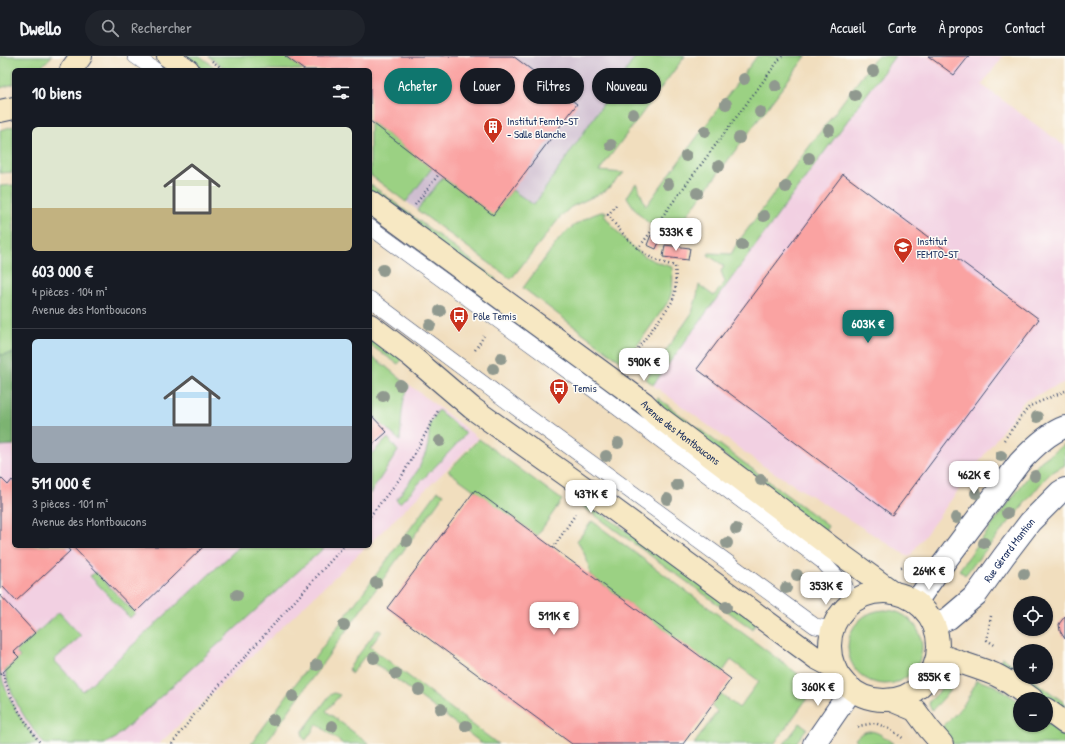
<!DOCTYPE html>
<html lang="fr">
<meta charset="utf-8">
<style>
body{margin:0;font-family:"Patrick Hand",sans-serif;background:#20242c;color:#f1f3f6;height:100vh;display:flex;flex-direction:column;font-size:15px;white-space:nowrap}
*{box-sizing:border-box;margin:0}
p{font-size:13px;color:#9ea1a6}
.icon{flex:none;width:22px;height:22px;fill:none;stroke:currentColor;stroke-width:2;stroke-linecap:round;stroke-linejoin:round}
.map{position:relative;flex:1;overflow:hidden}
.panel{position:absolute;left:12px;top:12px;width:360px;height:480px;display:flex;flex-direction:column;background:#171b24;border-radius:6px;box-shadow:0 1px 3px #0004}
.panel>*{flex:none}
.top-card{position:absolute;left:384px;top:12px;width:380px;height:36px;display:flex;gap:8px}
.fabs{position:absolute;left:1013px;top:540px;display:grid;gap:8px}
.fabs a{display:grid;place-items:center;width:40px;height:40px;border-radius:50%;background:#171b24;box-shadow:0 1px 3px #0004;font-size:20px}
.price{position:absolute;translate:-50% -34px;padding:0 9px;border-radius:8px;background:#fff;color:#222;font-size:13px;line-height:26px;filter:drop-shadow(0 1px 2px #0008)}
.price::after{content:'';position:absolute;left:50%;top:24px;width:12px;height:9px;margin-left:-6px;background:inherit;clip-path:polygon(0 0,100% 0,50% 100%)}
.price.current{background:#0f766e;color:#fff}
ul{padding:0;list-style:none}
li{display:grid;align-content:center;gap:8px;height:212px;padding:0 20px}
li+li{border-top:1px solid #363941}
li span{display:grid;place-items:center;height:124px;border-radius:6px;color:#555}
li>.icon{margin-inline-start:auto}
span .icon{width:72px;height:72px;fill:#fffc;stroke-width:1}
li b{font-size:17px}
h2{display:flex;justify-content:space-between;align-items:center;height:48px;padding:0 20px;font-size:17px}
.chip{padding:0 14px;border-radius:18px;background:#171b24;box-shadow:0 1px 3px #0004;font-size:14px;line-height:36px}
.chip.current{background:#0f766e;color:#fff}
header{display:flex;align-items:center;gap:24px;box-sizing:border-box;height:56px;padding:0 20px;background:#171b24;border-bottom:1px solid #363941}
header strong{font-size:19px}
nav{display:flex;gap:22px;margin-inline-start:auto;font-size:14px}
.search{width:280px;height:36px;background:#20242c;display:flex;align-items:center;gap:10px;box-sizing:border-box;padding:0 14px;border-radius:22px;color:#9ea1a6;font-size:15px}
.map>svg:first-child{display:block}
</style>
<header>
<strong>Dwello</strong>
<div class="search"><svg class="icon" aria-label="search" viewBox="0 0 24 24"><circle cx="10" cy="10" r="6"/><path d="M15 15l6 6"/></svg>Rechercher</div>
<nav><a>Accueil</a><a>Carte</a><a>À propos</a><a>Contact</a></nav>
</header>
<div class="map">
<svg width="1065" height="688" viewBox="0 0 1065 688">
<rect width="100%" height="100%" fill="#fdfcf7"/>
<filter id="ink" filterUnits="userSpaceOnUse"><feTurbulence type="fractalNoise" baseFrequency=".025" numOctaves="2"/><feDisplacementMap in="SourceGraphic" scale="8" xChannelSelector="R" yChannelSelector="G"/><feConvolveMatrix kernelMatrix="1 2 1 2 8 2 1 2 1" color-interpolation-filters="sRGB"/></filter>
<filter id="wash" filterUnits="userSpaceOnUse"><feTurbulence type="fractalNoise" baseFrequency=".012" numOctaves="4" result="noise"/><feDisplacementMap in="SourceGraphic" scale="16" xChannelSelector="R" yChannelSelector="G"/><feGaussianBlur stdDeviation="0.9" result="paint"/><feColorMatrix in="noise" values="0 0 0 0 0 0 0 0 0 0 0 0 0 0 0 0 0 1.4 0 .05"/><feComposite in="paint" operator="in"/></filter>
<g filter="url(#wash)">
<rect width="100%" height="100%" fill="#f1debe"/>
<g fill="#f2d0e2">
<path d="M895,0H1003L982,29L1065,90V326L1024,345L909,501L762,409L653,329Z"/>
<path d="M14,129V490H367L159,688H0V130Z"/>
<path d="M370,300L384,309L478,382L447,413L370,487Z"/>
</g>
<path fill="#cfbed0" d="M208,0H664L503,217L370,119V14H227Z"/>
<g fill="#9bd183" stroke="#5b8070">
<path d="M0,0H52L38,14H14V28L0,32Z"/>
<path d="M176,0H200L218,14H195Z"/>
<path d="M208,0H285L304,14H227Z"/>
<path d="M636,0H685L599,115L624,117L609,132L603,136L571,151L562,159L511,223L417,154L443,121L493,158L512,134L534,149Z"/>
<path d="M757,0H806L684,163L690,174L675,183C652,171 641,164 627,141L636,127L646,150Z"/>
<path d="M877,0H895L653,329L646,323L692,257L697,240L699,229L714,240L725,226L721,215L724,210L708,199L709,197L731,198L738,186Z"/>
<path d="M370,65L432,112L406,146L370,119Z"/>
<path d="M14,70V116L0,117V74Z"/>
<path d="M370,128L496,223L491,230L370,142Z"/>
<path d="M14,129V297L0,299V130Z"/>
<path d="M601,156H607L604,159C615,174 628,189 643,199C652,205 662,208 672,211C673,223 674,234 668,246L624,308L523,232L560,182C572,170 585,161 601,156Z"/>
<path d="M370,277L402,304L398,308L370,289Z"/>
<path d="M370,300L384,309L409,330L404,343L402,356L400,385L389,375L370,356Z"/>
<path d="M658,342L828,470L824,477L655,345Z"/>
<path d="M438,354L466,377L453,392L400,447L396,444L418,414L426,396L428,388L430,368Z"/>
<path d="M388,382L398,395L370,438V399Z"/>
<path d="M479,383L562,444L537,480L448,415Z"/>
<path d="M1065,388V409L1051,417L1044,424L965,519L959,514L1027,422L1041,405L1062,390Z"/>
<path d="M438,435L444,438L265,688H251Z"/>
<path d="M581,443L757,566L752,573L578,447Z"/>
<path d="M592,465L798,618C804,625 807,636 806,644L774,688H694L717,656L711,650L720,637L739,652L759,625L731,604L722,617L590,519C589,506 584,496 577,485Z"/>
<path d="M240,490H326L114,683L104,688H44C27,666 11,643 5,615L20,601L16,596L59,556L81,580L54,604L83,635Z"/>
<path d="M95,516L135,557L130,562L90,520Z"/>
<circle cx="885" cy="591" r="37"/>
<path d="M378,574L382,575L370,591L498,688H483L365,600L351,618L349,612L376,575Z"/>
<path d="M1002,601L1020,614V621H1029L1065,647V657L1014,619L997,611Z"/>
<path d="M952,617L958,619C952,633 943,644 932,654L929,649L930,645L938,637L949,620L950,618Z"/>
<path d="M1,618C7,644 23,667 39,688H0V620Z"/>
<path d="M976,624L996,630L1020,646V669H1046V665L1065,678V688H953L941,672C956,658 970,644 976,624Z"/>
<path d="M334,637L340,639L326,655L369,688H343L317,668L306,684C302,682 302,679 303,675L330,639Z"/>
<path d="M800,667L807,672L795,688H784Z"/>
<path d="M868,675C879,675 885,682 894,688H861L855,683L862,677Z"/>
</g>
<path fill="#7cb371" stroke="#4c7168" d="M14,297V389L0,390V299Z"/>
<g id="blocks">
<g fill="#faa3a2">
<path d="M285,0H513L577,48L493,159L370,65V14H304Z"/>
<path d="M928,0H969L954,19Z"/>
<path d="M843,118L1039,263L892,459L697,313Z"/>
<path d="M651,179L660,184L656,193L647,189Z"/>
<path d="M665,189L690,192L688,204L663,201Z"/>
<path d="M370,358L387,376L370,391Z"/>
<path d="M0,421L8,429L12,424L14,426V490H66L70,495L16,545L3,531L0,533Z"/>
<path d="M475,434L731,623L683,688H572L387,552Z"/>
<path d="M72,490H204L136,556Z"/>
<path d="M0,539L35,577L14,596L19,601L0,619Z"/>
<path d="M1065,560V583L1060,575L1059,568Z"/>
</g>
</g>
</g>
<g filter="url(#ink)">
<use href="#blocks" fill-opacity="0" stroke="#3b496c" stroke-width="1"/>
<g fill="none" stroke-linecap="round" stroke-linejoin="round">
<defs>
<g id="lane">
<path d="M135,0L155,14"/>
<path d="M370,171L595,335L822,505L845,530L851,548"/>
<path d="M370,243L523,357L815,570L833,573"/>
</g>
<g id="street">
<path d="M916,546L940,512L1019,407C1031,394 1048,377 1065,371"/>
<path id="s1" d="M934,569L949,562L976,539L1004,500L1030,466L1060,436L1065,433"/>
<path d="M814,688L852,633"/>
</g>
<g id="secondary">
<path d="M168,0L188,14"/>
<path d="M71,14L81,0"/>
<path d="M0,55L14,52"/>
<path id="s2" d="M370,146L625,333L644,347L656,359L832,492L894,537"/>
<path d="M370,269L411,300L472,352L586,433L816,602L835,612"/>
<circle cx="884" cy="590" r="54"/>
<path d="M938,598C957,606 977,611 996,619C1009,625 1021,635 1032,643"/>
<path d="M891,644L915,654L929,673L942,688"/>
<path d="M1046,653L1065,667"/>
</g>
</defs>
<use href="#lane" stroke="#3b496c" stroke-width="16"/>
<use href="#street" stroke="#3b496c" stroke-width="24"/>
<use href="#secondary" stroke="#3b496c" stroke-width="24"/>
<g stroke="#3b496c" stroke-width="2.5" stroke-dasharray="1 3" stroke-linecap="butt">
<path d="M212,5L224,14"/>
<path d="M415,149L439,118"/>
<path d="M616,149L608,159C621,176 634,193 654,203C660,206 668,208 675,210C676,223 677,234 672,246L628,306"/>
<path d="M638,193L782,0"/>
<path d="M475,294L484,280"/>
<path d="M1004,384L1024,357L1030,350L1065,335"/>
<path d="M370,460L402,420L438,355"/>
<path d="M553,492L577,456"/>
<path d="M901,511L911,508"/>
<path d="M991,560L987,584L996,590"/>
<path d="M3,618C10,644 25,666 41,688"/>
<path d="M858,671L859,670L875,667L890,673L904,683"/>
<path d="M172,688L200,651L344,490"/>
</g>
<use href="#lane" stroke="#fff" stroke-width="15"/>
<use href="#street" stroke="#fff" stroke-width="22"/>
<use href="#secondary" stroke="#f7e8c3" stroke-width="22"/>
</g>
<g fill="#90998f">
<circle cx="873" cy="15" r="6"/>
<circle cx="744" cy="23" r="6"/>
<circle cx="656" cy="27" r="6"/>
<circle cx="776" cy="30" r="6"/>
<circle cx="855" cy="39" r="6"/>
<circle cx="726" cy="48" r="6"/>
<circle cx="760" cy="56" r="6"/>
<circle cx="633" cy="58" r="6"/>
<circle cx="829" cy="74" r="6"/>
<circle cx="705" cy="75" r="6"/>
<circle cx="739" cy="82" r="6"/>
<circle cx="611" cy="89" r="6"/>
<circle cx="686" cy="100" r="6"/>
<circle cx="809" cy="102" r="6"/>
<circle cx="719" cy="110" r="6"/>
<circle cx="668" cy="128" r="6"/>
<circle cx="786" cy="131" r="6"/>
<circle cx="697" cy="137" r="6"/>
<circle cx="764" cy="160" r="6"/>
<circle cx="742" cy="189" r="6"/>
<circle cx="383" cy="214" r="6"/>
<circle cx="440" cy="255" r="6"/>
<circle cx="430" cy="269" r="6"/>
<circle cx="501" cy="302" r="6"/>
<circle cx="493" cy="313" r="6"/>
<circle cx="400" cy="329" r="6"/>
<circle cx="383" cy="340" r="6"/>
<circle cx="1037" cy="361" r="6"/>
<circle cx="440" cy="385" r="6"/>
<circle cx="618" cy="387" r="6"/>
<circle cx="606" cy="400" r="6"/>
<circle cx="1001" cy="400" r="6"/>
<circle cx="1035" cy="420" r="6"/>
<circle cx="761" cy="424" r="6"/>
<circle cx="677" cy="429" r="6"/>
<circle cx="976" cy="437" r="6"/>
<circle cx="667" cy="443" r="6"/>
<circle cx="1007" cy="457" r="6"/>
<circle cx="956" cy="462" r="6"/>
<circle cx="736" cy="473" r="6"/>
<circle cx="407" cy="485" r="6"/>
<circle cx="727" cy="487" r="6"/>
<circle cx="984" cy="487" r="6"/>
<circle cx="1024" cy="518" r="6"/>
<circle cx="797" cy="519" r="6"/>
<circle cx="376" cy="527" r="6"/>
<circle cx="786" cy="532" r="6"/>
<circle cx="237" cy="539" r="6"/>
<circle cx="726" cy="551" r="6"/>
<circle cx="344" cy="569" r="6"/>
<circle cx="374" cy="602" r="6"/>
<circle cx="317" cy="609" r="6"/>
<circle cx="396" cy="618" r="6"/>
<circle cx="419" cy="634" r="6"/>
<circle cx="293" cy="640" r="6"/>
<circle cx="441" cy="653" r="6"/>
<circle cx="273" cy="664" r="6"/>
<circle cx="332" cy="670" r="6"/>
<circle cx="466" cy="670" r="6"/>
</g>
</g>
<defs>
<symbol id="building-pin" viewBox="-11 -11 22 30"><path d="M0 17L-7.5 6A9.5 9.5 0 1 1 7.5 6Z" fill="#c8321e" stroke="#fdfcf7"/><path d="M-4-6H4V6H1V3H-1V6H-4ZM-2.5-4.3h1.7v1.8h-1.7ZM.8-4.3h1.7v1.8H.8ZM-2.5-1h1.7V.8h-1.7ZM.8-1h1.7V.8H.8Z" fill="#fff"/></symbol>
<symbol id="university-pin" viewBox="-11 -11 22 30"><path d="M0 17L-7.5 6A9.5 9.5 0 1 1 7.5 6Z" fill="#c8321e" stroke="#fdfcf7"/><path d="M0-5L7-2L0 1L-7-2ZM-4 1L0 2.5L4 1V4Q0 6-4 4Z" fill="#fff"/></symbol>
<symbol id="bus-pin" viewBox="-11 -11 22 30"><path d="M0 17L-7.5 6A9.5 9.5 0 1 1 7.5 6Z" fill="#c8321e" stroke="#fdfcf7"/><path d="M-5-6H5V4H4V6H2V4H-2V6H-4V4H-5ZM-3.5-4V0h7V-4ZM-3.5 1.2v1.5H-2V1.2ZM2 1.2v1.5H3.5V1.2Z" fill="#fff"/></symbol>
</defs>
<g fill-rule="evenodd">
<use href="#building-pin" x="482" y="60" width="22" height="30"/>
<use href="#university-pin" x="892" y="180" width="22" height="30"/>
<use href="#bus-pin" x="448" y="249" width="22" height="30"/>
<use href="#bus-pin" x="548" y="321" width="22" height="30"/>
</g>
<g text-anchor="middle" stroke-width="3" stroke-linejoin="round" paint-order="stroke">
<g font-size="11" fill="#1b2f5e" stroke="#fdfcf7" text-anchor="start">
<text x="507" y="69">Institut Femto-ST<tspan x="507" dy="13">- Salle Blanche</tspan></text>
<text x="917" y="189">Institut<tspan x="917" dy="13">FEMTO-ST</tspan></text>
<text x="473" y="264">Pôle Temis</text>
<text x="573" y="336">Temis</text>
</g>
<g font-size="11" fill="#1b2f5e" stroke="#fdfcf7">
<text dy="4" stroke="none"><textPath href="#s2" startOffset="387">Avenue des Montboucons</textPath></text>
<text dy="4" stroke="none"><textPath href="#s1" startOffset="108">Rue Gérard Mantion</textPath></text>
</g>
</g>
</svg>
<div class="fabs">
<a><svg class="icon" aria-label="locate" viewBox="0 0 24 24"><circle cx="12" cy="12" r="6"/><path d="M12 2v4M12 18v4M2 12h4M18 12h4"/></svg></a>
<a>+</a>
<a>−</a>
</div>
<b class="price" style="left:676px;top:196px">533K €</b>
<b class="price current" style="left:868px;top:288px">603K €</b>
<b class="price" style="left:644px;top:326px">590K €</b>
<b class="price" style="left:974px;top:439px">462K €</b>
<b class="price" style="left:591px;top:458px">437K €</b>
<b class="price" style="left:929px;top:535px">264K €</b>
<b class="price" style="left:826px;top:550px">353K €</b>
<b class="price" style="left:554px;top:580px">511K €</b>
<b class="price" style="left:934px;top:641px">855K €</b>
<b class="price" style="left:818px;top:651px">360K €</b>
<div class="top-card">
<a class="chip current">Acheter</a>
<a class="chip">Louer</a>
<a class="chip">Filtres</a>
<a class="chip">Nouveau</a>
</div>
<section class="panel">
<h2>10 biens<svg class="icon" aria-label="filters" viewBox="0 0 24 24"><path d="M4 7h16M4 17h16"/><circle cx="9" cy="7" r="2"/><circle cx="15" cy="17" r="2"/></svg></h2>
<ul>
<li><span style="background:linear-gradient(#dfe7d0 65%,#c2b280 0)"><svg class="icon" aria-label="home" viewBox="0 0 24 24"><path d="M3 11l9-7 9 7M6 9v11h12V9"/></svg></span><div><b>603 000 €</b><p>4 pièces · 104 m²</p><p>Avenue des Montboucons</p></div></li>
<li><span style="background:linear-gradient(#bfe0f5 70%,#9aa5b1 0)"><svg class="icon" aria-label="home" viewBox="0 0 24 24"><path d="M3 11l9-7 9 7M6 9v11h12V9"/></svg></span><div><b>511 000 €</b><p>3 pièces · 101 m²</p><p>Avenue des Montboucons</p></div></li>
</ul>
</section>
</div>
